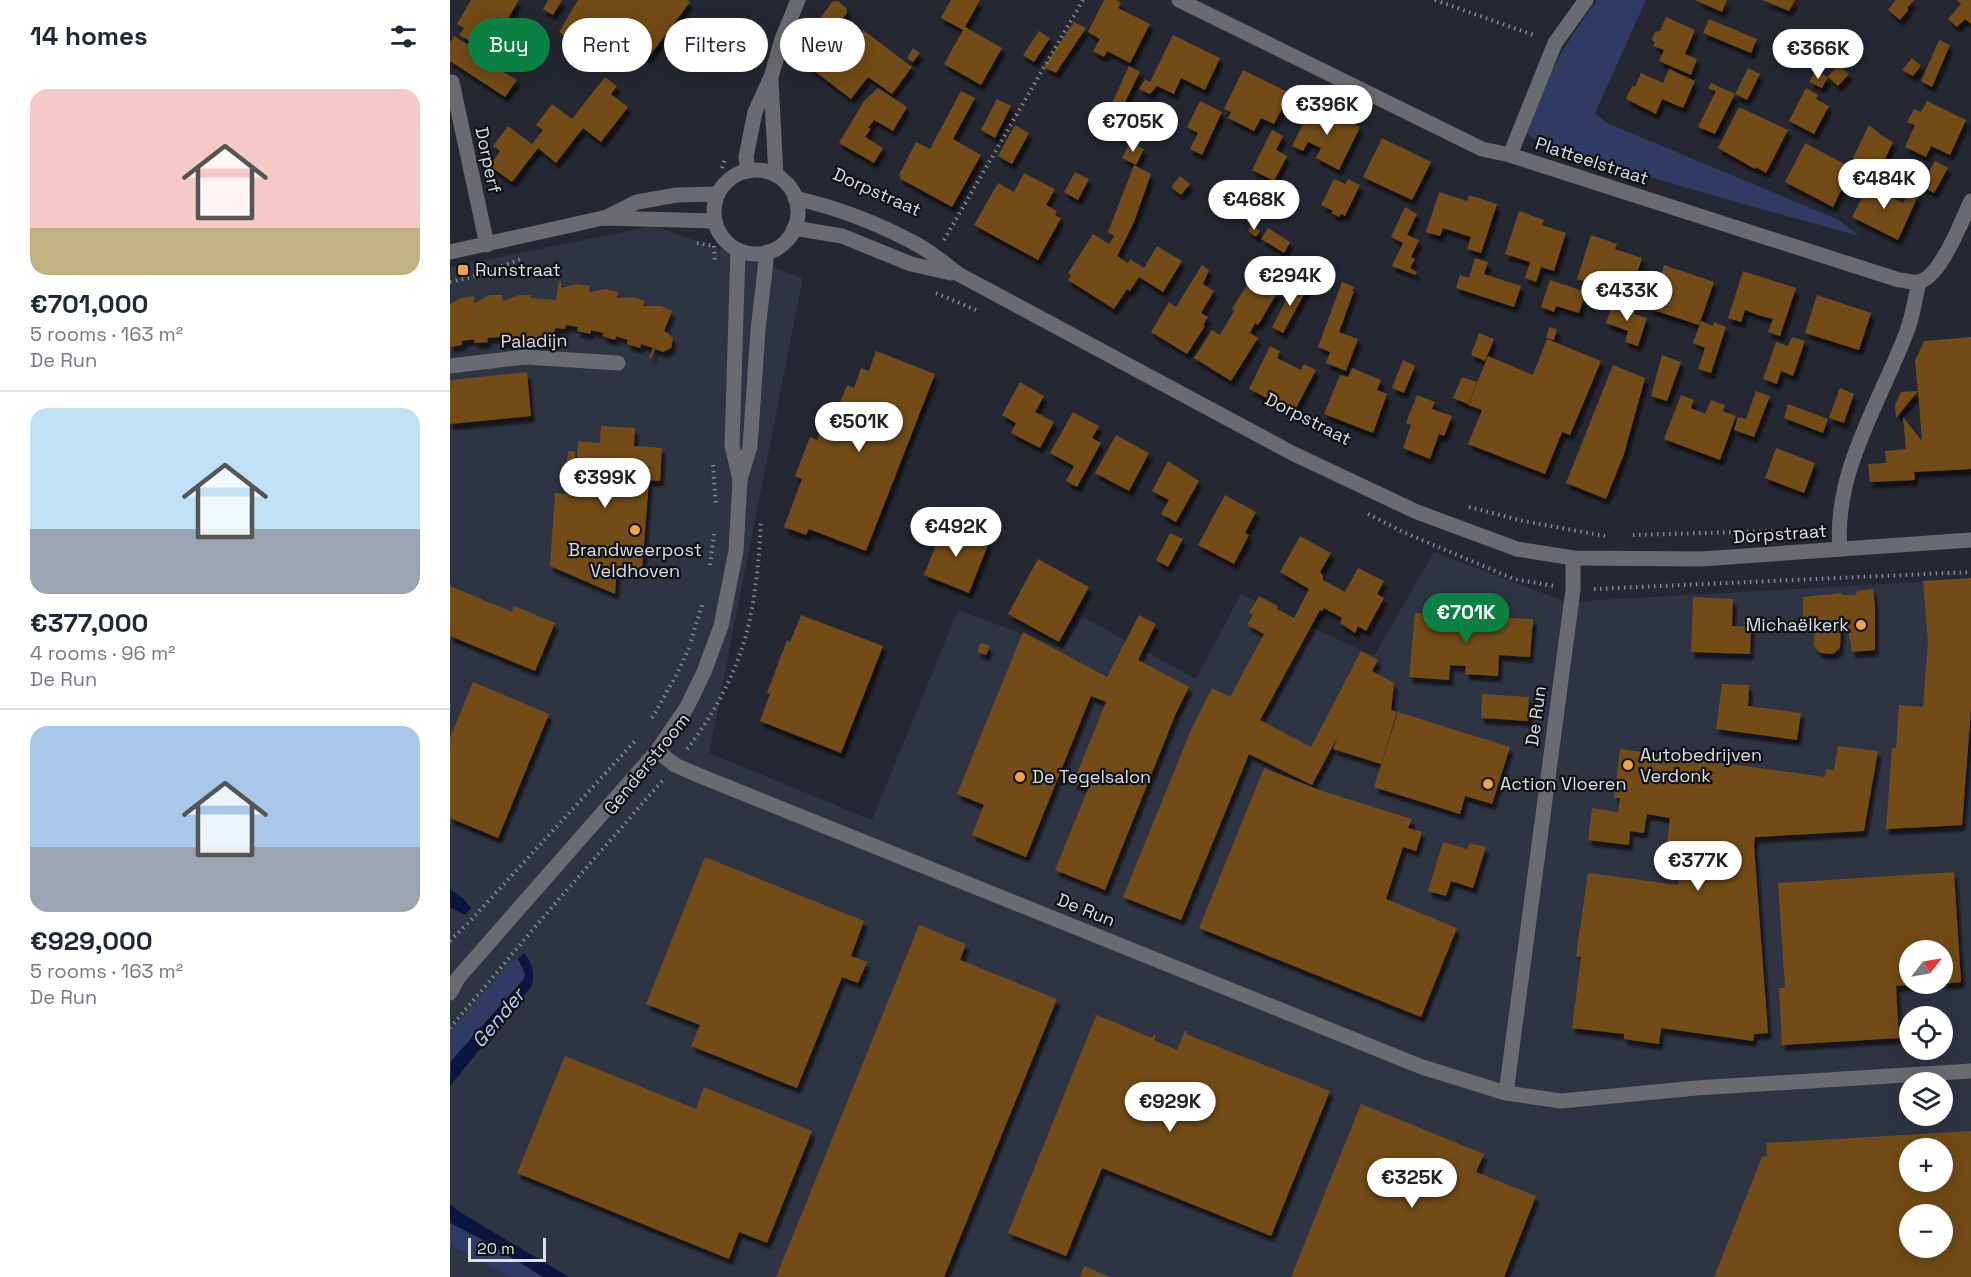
<!DOCTYPE html>
<meta charset="utf-8">
<style>
body{margin:0;font-family:"Space Grotesk",sans-serif;background:#f6f6f7;color:#1f2937;height:100vh;display:flex;flex-direction:column;font-size:22px;white-space:nowrap}
*{box-sizing:border-box;margin:0}
p{font-size:20px;color:#747a83}
.icon{flex:none;width:33px;height:33px;fill:none;stroke:currentColor;stroke-width:2;stroke-linecap:round;stroke-linejoin:round}
.map{position:relative;flex:1;overflow:hidden}
.panel{display:flex;flex-direction:column;background:#fff;width:450px}
.panel>*{flex:none}
.banner{position:absolute;left:18px;top:18px;width:570px;height:54px;display:flex;gap:12px}
.needle{width:39px;rotate:59deg}
.controls{position:absolute;left:1449px;top:940px;display:grid;gap:12px}
.controls a{display:grid;place-items:center;width:54px;height:54px;border-radius:50%;background:#fff;box-shadow:0 3px 15px #0003;font-size:30px}
.scale{position:absolute;left:18px;bottom:15px;width:78px;box-sizing:border-box;padding-left:6px;border:3px solid #dddfe5;border-top:0;font-size:16px;line-height:21px;white-space:nowrap;color:#dddfe5;-webkit-text-stroke:4px #101115;paint-order:stroke}
.price{position:absolute;translate:-50% -51px;padding:0 14px;border-radius:21px;background:#fff;color:#222;font-size:20px;line-height:39px;filter:drop-shadow(0 2px 3px #0008)}
.price::after{content:'';position:absolute;left:50%;top:36px;width:18px;height:14px;margin-left:-9px;background:inherit;clip-path:polygon(0 0,100% 0,50% 100%)}
.price.selected{background:#0b8043;color:#fff}
ul{padding:0;list-style:none}
li{display:grid;align-content:center;gap:12px;height:318px;padding:0 30px}
li+li{border-top:2px solid #e0e1e3}
li span{display:grid;place-items:center;height:186px;border-radius:18px;color:#555}
li>.icon{margin-inline-start:auto}
span .icon{width:108px;height:108px;fill:#fffc;stroke-width:1}
li b{font-size:26px}
h2{display:flex;justify-content:space-between;align-items:center;height:72px;padding:0 30px;font-size:26px}
.pill{padding:0 21px;border-radius:27px;background:#fff;box-shadow:0 3px 15px #0003;font-size:21px;line-height:54px}
.pill.selected{background:#0b8043;color:#fff}
main{display:flex;flex:1;min-height:0}
.map>svg:first-child{display:block}
</style>
<main>
<section class="panel">
<h2>14 homes<svg class="icon" aria-label="filters" viewBox="0 0 24 24"><path d="M4 7h16M4 17h16"/><circle cx="9" cy="7" r="2"/><circle cx="15" cy="17" r="2"/></svg></h2>
<ul>
<li><span style="background:linear-gradient(#f6c9c9 75%,#c2b280 0)"><svg class="icon" aria-label="home" viewBox="0 0 24 24"><path d="M3 11l9-7 9 7M6 9v11h12V9"/></svg></span><div><b>€701,000</b><p>5 rooms · 163 m²</p><p>De Run</p></div></li>
<li><span style="background:linear-gradient(#bfe0f5 65%,#9aa5b1 0)"><svg class="icon" aria-label="home" viewBox="0 0 24 24"><path d="M3 11l9-7 9 7M6 9v11h12V9"/></svg></span><div><b>€377,000</b><p>4 rooms · 96 m²</p><p>De Run</p></div></li>
<li><span style="background:linear-gradient(#a9c7e8 65%,#9aa5b1 0)"><svg class="icon" aria-label="home" viewBox="0 0 24 24"><path d="M3 11l9-7 9 7M6 9v11h12V9"/></svg></span><div><b>€929,000</b><p>5 rooms · 163 m²</p><p>De Run</p></div></li>
</ul>
</section>
<div class="map">
<svg width="1521" height="1277" viewBox="0 0 1521 1277">
<defs>
<filter id="shadow"><feDropShadow dx="3.5" dy="6" stdDeviation="1.5" flood-color="#0009"/></filter>
</defs>
<rect width="100%" height="100%" fill="#252832"/>
<path fill="#2f3443" fill-rule="evenodd" d="M203,226L353,278L259,753L422,820L508,610L613,649L633,617L746,679L791,594L924,656L984,552L1116,602L1521,579V1277H0V267ZM1460,951H1492V984H1460ZM1460,1017H1492V1050H1460ZM1460,1083H1492V1116H1460ZM1460,1149H1492V1182H1460ZM1460,1215H1492V1248H1460Z"/>
<g fill="#2f3b62">
<path d="M1147,0H1196L1145,113L1157,123L1389,220L1409,236C1324,212 1238,190 1154,162C1131,155 1096,148 1077,134C1093,80 1114,45 1147,0Z"/>
<path d="M68,959L75,974L74,979L0,1063V1032L61,961Z"/>
<path d="M0,1222L35,1241L93,1277H61L0,1245Z"/>
</g>
<g fill="#0c1440">
<path d="M0,889L13,898L21,908L15,915L0,907Z"/>
<path d="M74,953C82,963 86,974 81,987L0,1086L1,1061L74,979L75,974L68,959Z"/>
<path d="M0,1204L8,1211L119,1277H93L35,1241L2,1224L0,1222Z"/>
</g>
<g fill="#724b16" fill-rule="evenodd" filter="url(#shadow)">
<path d="M21,0H69L56,22L47,17L40,29L48,34L45,39L72,55L66,65L62,66L9,35L14,28L7,24Z"/>
<path d="M98,0H112L103,15L93,9Z"/>
<path d="M128,0H237L240,2L198,58L174,40L156,64L142,53L140,56L109,32Z"/>
<path d="M501,0H530L515,27L552,48L531,85L494,64L513,30L491,18Z"/>
<path d="M654,0H666L671,3L668,8L700,24L680,63L657,51L654,57L643,51L650,39L638,32Z"/>
<path d="M1245,0H1277L1272,12Z"/>
<path d="M1312,0H1345L1339,11Z"/>
<path d="M1446,0H1464L1457,8L1459,9L1450,20L1438,10Z"/>
<path d="M1507,0H1521V24L1515,19L1507,27L1498,19L1511,4Z"/>
<path d="M388,1L396,8L397,13L376,41L395,55L413,30L462,67L442,94L418,77L401,99L351,61L369,37L361,31L382,2Z"/>
<path d="M1216,17L1245,30L1235,54L1247,59L1241,75L1209,61L1214,50L1203,46L1205,43L1202,39L1205,32L1210,31Z"/>
<path d="M1259,19L1307,39L1301,53L1253,33Z"/>
<path d="M80,20L90,26L82,38L73,32Z"/>
<path d="M624,22L636,28L606,73L594,67Z"/>
<path d="M589,31L600,38L584,62L573,55Z"/>
<path d="M723,35L770,58L755,90L731,78L724,94L707,86L700,94L689,89L695,79L700,82Z"/>
<path d="M4,36L55,67L52,71L67,80L55,97L0,61V43Z"/>
<path d="M1368,36L1378,41L1373,50L1366,46L1349,53L1352,46Z"/>
<path d="M1489,40L1500,45L1482,87L1471,81Z"/>
<path d="M463,48L470,53L463,62L457,58Z"/>
<path d="M1462,58L1471,66L1463,76L1452,70Z"/>
<path d="M1388,65L1399,74L1388,86L1378,77Z"/>
<path d="M679,66L690,72L672,108L662,103Z"/>
<path d="M1298,68L1310,74L1297,100L1285,94Z"/>
<path d="M1219,69L1245,81L1233,108L1212,99L1206,114L1176,99L1182,86L1185,87L1191,73L1213,83Z"/>
<path d="M793,70L840,93L824,124L811,118L804,131L778,118L781,112L774,109Z"/>
<path d="M1365,71L1378,77L1372,88L1359,82Z"/>
<path d="M155,77L167,86L161,94L178,107L151,142L133,128L106,163L88,148L62,182L40,166L50,151L43,146L58,126L82,144L93,130L86,125L102,104L122,119Z"/>
<path d="M1261,83L1285,94L1265,134L1248,127L1266,91L1258,88Z"/>
<path d="M428,88L457,107L443,131L424,120L418,128L421,129L415,137L433,148L424,163L389,143L414,101Z"/>
<path d="M1356,88L1368,95L1366,99L1379,106L1364,134L1339,121Z"/>
<path d="M511,91L525,98L503,139L531,155L502,207L449,178L451,176L449,175L466,142L480,149Z"/>
<path d="M547,99L561,106L545,138L531,130Z"/>
<path d="M750,101L772,112L752,155L740,149L748,133L737,127Z"/>
<path d="M1477,101L1516,120L1500,155L1481,146L1476,157L1455,147L1465,125L1457,122L1464,109L1471,112Z"/>
<path d="M863,104L910,127L889,170L866,158L871,148L858,142L853,151L842,146Z"/>
<path d="M1289,107L1338,130L1316,173L1306,167L1305,169L1268,148Z"/>
<path d="M565,125L579,133L562,164L548,156Z"/>
<path d="M1419,125L1431,135L1443,142L1431,167L1417,160L1415,164L1403,158Z"/>
<path d="M822,130L833,136L826,150L837,156L824,181L802,170Z"/>
<path d="M932,138L981,162L962,200L913,177Z"/>
<path d="M680,142L694,149L686,165L672,158Z"/>
<path d="M1355,143L1402,168L1383,207L1335,182Z"/>
<path d="M1485,161L1498,168L1484,193L1471,186Z"/>
<path d="M684,165L701,174L684,222L667,256L678,263L680,259L694,268L707,246L732,261L713,292L689,277L680,291L677,289L664,309L618,280L621,275L618,273L643,234L659,244L664,236L658,232Z"/>
<path d="M625,172L639,179L628,200L614,192Z"/>
<path d="M574,173L605,189L596,205L607,211L605,215L611,218L588,260L524,225L548,183L564,192Z"/>
<path d="M1424,174L1433,179L1427,190L1453,203L1459,192L1468,196L1448,240L1402,217Z"/>
<path d="M730,176L740,184L731,195L721,187Z"/>
<path d="M884,179L895,184L898,179L910,185L895,216L891,214L889,217L881,213L883,211L871,205Z"/>
<path d="M989,192L1017,201L1019,195L1047,204L1031,253L1017,249L1021,237L993,228L990,236L976,232Z"/>
<path d="M764,194L776,200L771,210L759,204Z"/>
<path d="M955,207L967,214L957,235L969,240L961,257L965,259L960,268L967,272L965,275L942,266L953,243L941,237Z"/>
<path d="M1069,211L1094,220L1092,225L1116,233L1104,271L1091,267L1086,282L1075,278L1080,262L1055,254Z"/>
<path d="M801,225L810,231L806,237L798,231Z"/>
<path d="M818,228L840,242L834,253L811,239Z"/>
<path d="M1141,235L1167,244L1165,249L1192,258L1180,295L1168,291L1170,284L1142,275L1139,283L1127,279Z"/>
<path d="M1025,258L1038,262L1034,274L1071,286L1064,307L1006,288L1010,275L1019,278Z"/>
<path d="M752,265L759,270L753,284L764,291L751,313L758,317L753,325L755,326L737,354L701,332L719,302L726,307Z"/>
<path d="M1214,265L1264,282L1249,325L1200,309Z"/>
<path d="M1293,271L1346,288L1330,336L1318,332L1323,319L1308,315L1295,310L1291,322L1278,318Z"/>
<path d="M1100,280L1136,292L1129,313L1106,306L1104,312L1091,307Z"/>
<path d="M109,281H111V288L128,284L140,286L139,292L156,289L168,292L167,298L184,297L195,301L193,306H211L222,311L214,331L219,334L223,339L221,348L213,352L205,349L201,359L199,358L203,348L191,344L190,348L177,344L178,340L166,336L165,340L152,336L154,333L141,330L140,334L127,331L128,327L116,325L115,329L105,328L101,349H99L100,339H89V343L75,342V338L63,337V342H50V337L37,338L38,342L24,343V339L12,341V345L0,347V304L11,298L24,296V303L40,295H52L53,301L69,295H81V298L106,300Z"/>
<path d="M846,281L858,287L833,333L822,327Z"/>
<path d="M892,282L904,287L902,291H904L889,332L908,339L896,371L876,363L880,352L868,347Z"/>
<path d="M798,283L811,291L814,285L827,293L808,325L805,323L800,333L808,338L781,381L744,358L762,330L770,335L784,311L782,309Z"/>
<path d="M1367,295L1421,313L1409,350L1355,333Z"/>
<path d="M1163,302L1185,309L1184,314L1197,318L1188,346L1175,342L1178,331L1156,323Z"/>
<path d="M1251,321L1263,326L1264,322L1276,327L1261,373L1248,369L1255,348L1243,343Z"/>
<path d="M1099,327L1107,329L1104,340L1096,338Z"/>
<path d="M1029,333L1044,339L1035,361L1021,355Z"/>
<path d="M1342,337L1355,341L1343,376L1331,371L1327,384L1313,379L1326,342L1338,346Z"/>
<path d="M1521,337V469L1464,472L1465,480L1420,482L1418,464L1436,463L1435,451L1456,449L1453,417L1472,441L1468,391L1446,418L1445,405L1451,392L1468,391L1465,361L1474,341Z"/>
<path d="M1097,339L1151,361L1120,435L1112,432L1095,474L1018,444L1032,410L1018,405L1038,356L1083,375Z"/>
<path d="M820,346L830,351L827,358L851,370L854,364L866,370L844,412L799,389Z"/>
<path d="M426,351L485,374L416,551L359,529L356,535L334,527L352,479L345,476L360,437L367,440L382,402L389,405L397,385L404,388L411,368L419,371Z"/>
<path d="M1212,355L1231,362L1217,401L1201,396Z"/>
<path d="M953,360L965,366L954,393L942,388Z"/>
<path d="M1163,365L1195,378L1174,454L1156,499L1116,483Z"/>
<path d="M902,368L931,380L927,390L937,394L923,433L874,414L890,375L898,377Z"/>
<path d="M77,372L81,416L0,424V380Z"/>
<path d="M1012,377L1027,382L1018,404L1003,398Z"/>
<path d="M570,382L594,396L585,412L604,422L590,448L561,433L566,423L552,415Z"/>
<path d="M1390,388L1404,394L1394,423L1379,418Z"/>
<path d="M1306,391L1320,396L1304,437L1284,430L1288,417L1296,419Z"/>
<path d="M967,395L985,402L982,409L1002,416L994,436L989,434L980,459L953,448L961,425L956,423Z"/>
<path d="M1231,395L1244,400L1241,408L1255,414L1261,400L1275,405L1273,411L1286,416L1270,460L1214,439Z"/>
<path d="M1338,404L1378,419L1373,433L1334,418Z"/>
<path d="M623,412L649,426L642,438L651,443L627,487L616,481L624,466L600,453Z"/>
<path d="M151,426L185,428L184,446L212,448L210,481L199,480L192,570L167,568L165,594L100,566L105,493L120,494L122,473L126,474L128,441L150,443Z"/>
<path d="M666,435L699,453L679,491L645,473Z"/>
<path d="M1326,448L1365,463L1354,493L1315,478Z"/>
<path d="M118,451L125,452V464L117,463Z"/>
<path d="M718,461L749,481L726,522L711,514L719,500L702,491Z"/>
<path d="M775,495L806,512L795,533L799,535L784,564L748,545Z"/>
<path d="M494,524L539,542L519,593L474,575Z"/>
<path d="M720,533L733,539L718,567L706,560Z"/>
<path d="M850,536L881,553L870,572L873,576V580L895,592L908,568L934,581L927,594L934,598L916,631L908,626L905,633L890,623L892,618L874,608L872,611L870,610L810,720L861,747L911,651L928,660L922,671L944,683L941,710L947,712L931,764L883,749L888,736L862,785L799,754L731,920L673,897L741,730L762,688L780,697L814,634L797,625L803,615L799,613L809,596L828,606L827,609L844,618L859,589L830,572Z"/>
<path d="M588,559L639,587L609,642L558,614Z"/>
<path d="M1521,578V709L1512,825L1436,829L1442,748H1446L1449,705L1473,707L1478,642L1473,581Z"/>
<path d="M0,586L62,612L64,606L105,623L85,671L0,636Z"/>
<path d="M1423,589L1425,605V650L1402,652L1396,619H1391L1390,648L1383,654L1370,653L1364,646L1365,618H1353V597L1392,593L1393,595H1406L1407,591Z"/>
<path d="M1243,597L1283,599L1282,626L1301,627L1300,654L1241,652Z"/>
<path d="M965,613L1083,619L1080,657L1049,655L1048,676L1015,674L1016,666L1000,665L999,680L959,677Z"/>
<path d="M351,615L433,646L391,753L310,721L320,694L317,693L337,640L340,642Z"/>
<path d="M689,615L706,624L688,660L739,687L726,713L655,890L605,870L638,789L623,783L656,702L641,696L576,857L522,835L534,805L507,794L573,632L657,677Z"/>
<path d="M531,643L540,646L536,655L527,652Z"/>
<path d="M23,682L99,714L48,838L0,818V738Z"/>
<path d="M1272,684L1299,685L1298,706L1351,713L1347,740L1266,729Z"/>
<path d="M1032,694L1079,697L1078,721L1031,718Z"/>
<path d="M948,712L1060,747L1042,804L1015,796L1010,814L924,787Z"/>
<path d="M1388,746L1428,751L1414,831L1305,837L1304,846L1318,1033L1304,1034L1303,1041L1211,1028L1209,1044L1174,1039V1034L1122,1028L1131,957L1126,956L1138,873L1228,885L1232,851L1216,852L1220,818L1197,814L1194,833L1180,831L1179,845L1138,840L1142,808L1168,812L1170,798H1164L1170,749L1375,777L1376,769L1384,770Z"/>
<path d="M814,768L872,791L962,819L958,828L972,832L966,851L953,847L936,899L1007,928L971,1017L749,928Z"/>
<path d="M993,842L1017,849L1020,843L1036,847L1023,888L1001,881L996,896L978,891Z"/>
<path d="M255,857L414,921L401,956L417,962L408,983L392,977L347,1088L241,1046L250,1025L196,1004Z"/>
<path d="M1504,872L1511,982L1492,984V951H1460V985L1446,986L1449,1038L1332,1045L1329,988H1335L1328,883Z"/>
<path d="M469,925L516,944L510,960L607,999L494,1277H326Z"/>
<path d="M642,1013L702,1038L704,1035L706,1036L704,1040L727,1050L735,1031H737L736,1034L880,1091L821,1236L652,1168L616,1256L558,1233L646,1016Z"/>
<path d="M115,1056L246,1109L254,1087L362,1131L317,1243L289,1232L279,1259L67,1173Z"/>
<path d="M911,1104L1034,1154L1026,1172L1086,1196L1054,1277H841Z"/>
<path d="M1521,1131V1277H1264L1312,1157L1317,1156L1316,1143ZM1460,1149H1492V1182H1460ZM1460,1215H1492V1248H1460Z"/>
<path d="M634,1266L660,1277H630Z"/>
</g>
<g fill="none" stroke-linecap="round" stroke-linejoin="round">
<g stroke="#85888f" stroke-width="4" stroke-dasharray="1.5 4.5" stroke-linecap="butt">
<path d="M985,0L1086,36"/>
<path d="M272,168L275,159"/>
<path d="M494,240L633,0"/>
<path d="M247,243L264,246"/>
<path d="M264,246L265,263"/>
<path d="M0,282L22,277L71,259"/>
<path d="M486,293L526,310"/>
<path d="M263,465L266,506"/>
<path d="M1019,507L1073,521L1155,536"/>
<path d="M918,514L953,532L1064,579L1104,586"/>
<path d="M1183,535L1323,531"/>
<path d="M260,565L264,534"/>
<path d="M1144,589L1521,572"/>
<path d="M241,641L252,605"/>
<path d="M202,718L227,674L239,648"/>
<path d="M237,749C263,716 285,675 296,635C306,598 309,558 311,521"/>
<path d="M0,941L22,919L185,741"/>
<path d="M0,1028L90,921L212,781"/>
</g>
<g stroke="#696b70" stroke-width="15">
<path d="M729,0L1032,149L1060,155L1449,280C1455,280 1462,283 1468,282C1490,279 1512,220 1521,201"/>
<path d="M321,80L326,175"/>
<path d="M2,82L37,245"/>
<path d="M1060,155L1105,43L1136,0"/>
<circle cx="306" cy="212" r="42"/>
<path d="M298,171L296,157L305,112L321,77L332,39L348,0"/>
<path d="M345,198C388,208 430,224 468,245C483,253 496,265 510,275L844,454L967,512L1067,549L1123,558L1251,559L1521,540"/>
<path d="M155,218L187,202L227,195L268,194"/>
<path d="M344,228L392,236L461,264L501,273"/>
<path d="M288,250L282,446L290,479"/>
<path d="M0,252L153,218L265,221"/>
<path d="M0,366L75,357L168,363"/>
<path d="M1390,549C1383,472 1431,401 1457,331C1463,316 1465,298 1469,282"/>
<path d="M207,751L225,765L243,773L972,1067L1056,1093L1111,1101L1246,1088L1521,1071"/>
<path d="M0,993L8,978L207,751L237,707L254,672L271,626L286,551L290,479L300,447L308,330L317,252"/>
<path d="M1056,1093L1123,590V558"/>
</g>
</g>
<g fill="#f1a540" stroke="#101115" stroke-width="2">
<rect x="7" y="264" width="12" height="12" rx="3"/>
<circle cx="185" cy="530" r="6"/>
<circle cx="1411" cy="625" r="6"/>
<circle cx="1178" cy="765" r="6"/>
<circle cx="570" cy="777" r="6"/>
<circle cx="1038" cy="784" r="6"/>
</g>
<g text-anchor="middle" stroke-width="4.5" stroke-linejoin="round" paint-order="stroke">
<g font-size="18" fill="#dddfe5" stroke="#101115">
<text transform="translate(38 160) rotate(78)" y="6">Dorperf</text>
<text transform="translate(1142 161) rotate(18)" y="6">Platteelstraat</text>
<text transform="translate(427 192) rotate(24)" y="6">Dorpstraat</text>
<text transform="translate(84 341) rotate(-1)" y="6">Paladijn</text>
<text transform="translate(858 419) rotate(27)" y="6">Dorpstraat</text>
<text transform="translate(1330 534) rotate(-4)" y="6">Dorpstraat</text>
<text transform="translate(1086 716) rotate(-82)" y="6">De Run</text>
<text transform="translate(197 764) rotate(-51)" y="6">Genderstroom</text>
<text transform="translate(636 910) rotate(22)" y="6">De Run</text>
</g>
<g font-size="18" fill="#dddfe5" stroke="#101115" text-anchor="start">
<text x="25" y="276">Runstraat</text>
<text x="185" y="556" text-anchor="middle">Brandweerpost<tspan x="185" dy="21">Veldhoven</tspan></text>
<text x="1399" y="631" text-anchor="end">Michaëlkerk</text>
<text x="1190" y="761">Autobedrijven<tspan x="1190" dy="21">Verdonk</tspan></text>
<text x="582" y="783">De Tegelsalon</text>
<text x="1050" y="790">Action Vloeren</text>
</g>
<g font-size="20" font-style="italic" fill="#bbcbfa" stroke="#101115">
<text transform="translate(48 1018) rotate(-50)" y="7">Gender</text>
</g>
</g>
</svg>
<div class="controls">
<a><svg class="needle" viewBox="-14 -14 28 28"><path d="M0-13l5 13h-10z" fill="#e53935"/><path d="M0 13l5-13h-10z" fill="#747a83"/></svg></a>
<a><svg class="icon" aria-label="locate" viewBox="0 0 24 24"><circle cx="12" cy="12" r="6"/><path d="M12 2v4M12 18v4M2 12h4M18 12h4"/></svg></a>
<a><svg class="icon" aria-label="layers" viewBox="0 0 24 24"><path d="M12 4l9 5-9 5-9-5zM3 14l9 5 9-5"/></svg></a>
<a>+</a>
<a>−</a>
</div>
<div class="scale">20 m</div>
<b class="price" style="left:1368px;top:80px">€366K</b>
<b class="price" style="left:877px;top:136px">€396K</b>
<b class="price" style="left:683px;top:153px">€705K</b>
<b class="price" style="left:1434px;top:210px">€484K</b>
<b class="price" style="left:804px;top:231px">€468K</b>
<b class="price" style="left:840px;top:307px">€294K</b>
<b class="price" style="left:1177px;top:322px">€433K</b>
<b class="price" style="left:409px;top:453px">€501K</b>
<b class="price" style="left:155px;top:509px">€399K</b>
<b class="price" style="left:506px;top:558px">€492K</b>
<b class="price selected" style="left:1016px;top:644px">€701K</b>
<b class="price" style="left:1248px;top:892px">€377K</b>
<b class="price" style="left:720px;top:1133px">€929K</b>
<b class="price" style="left:962px;top:1209px">€325K</b>
<div class="banner">
<a class="pill selected">Buy</a>
<a class="pill">Rent</a>
<a class="pill">Filters</a>
<a class="pill">New</a>
</div>
</div>
</main>
